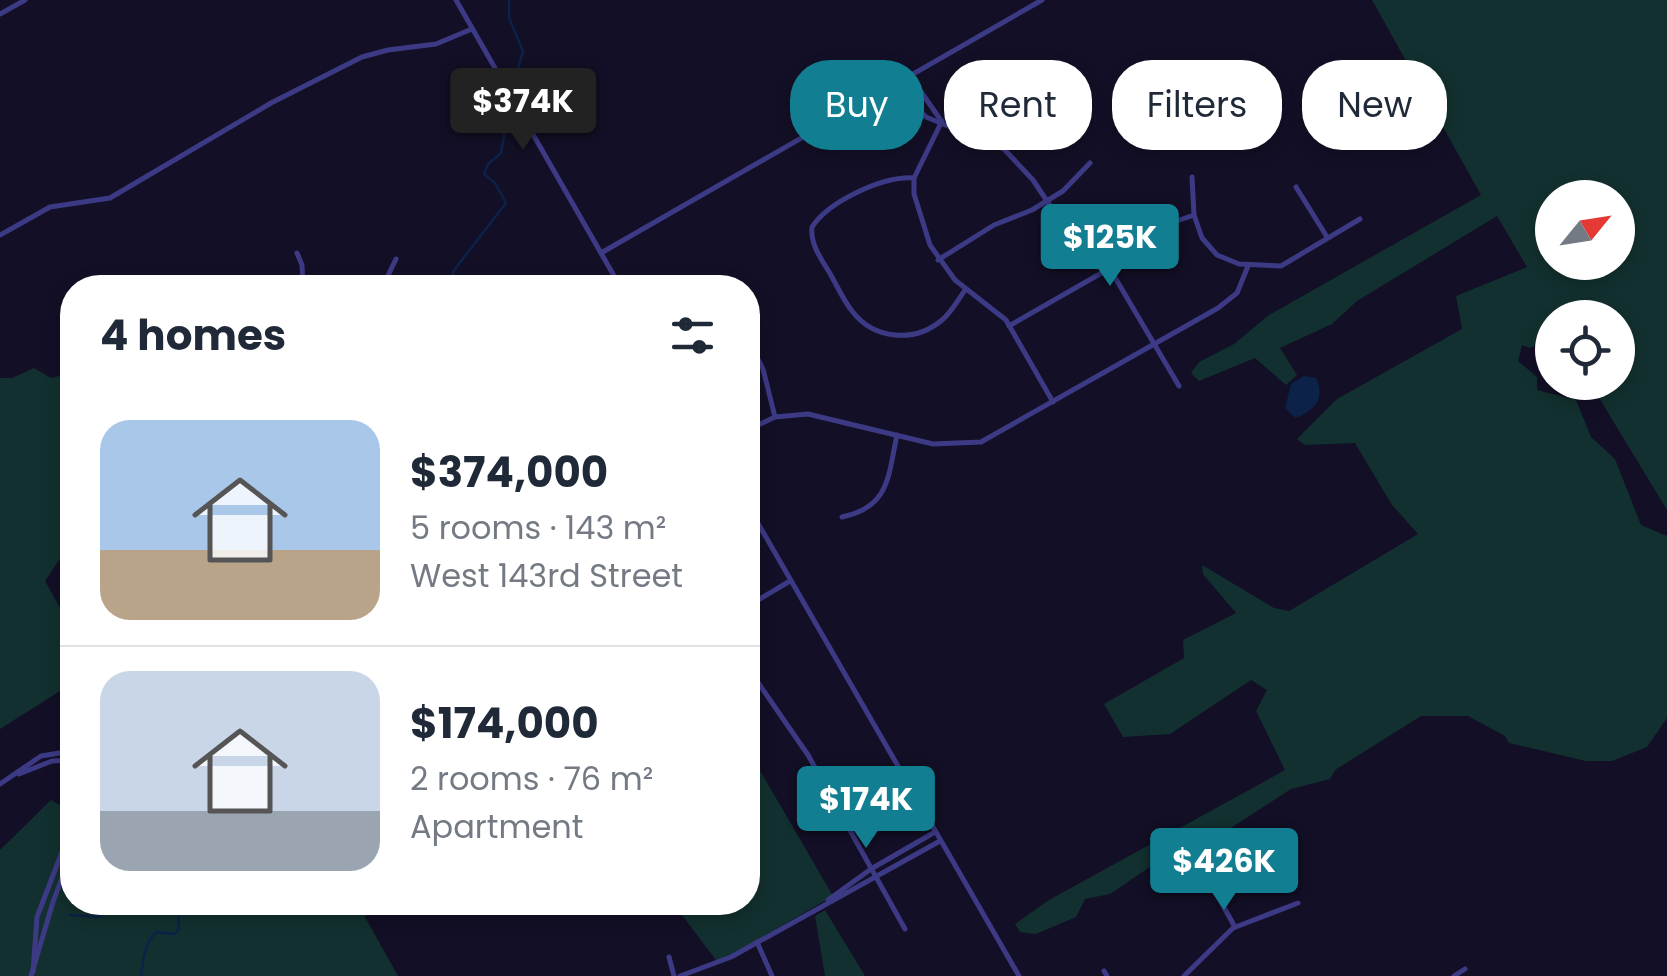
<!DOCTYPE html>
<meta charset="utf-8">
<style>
body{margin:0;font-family:Poppins,sans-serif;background:#f2f2f3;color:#1f2937;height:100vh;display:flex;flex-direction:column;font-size:38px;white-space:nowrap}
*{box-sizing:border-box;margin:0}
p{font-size:32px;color:#747a83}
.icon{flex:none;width:55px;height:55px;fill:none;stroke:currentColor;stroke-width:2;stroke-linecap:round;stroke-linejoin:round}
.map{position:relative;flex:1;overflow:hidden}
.panel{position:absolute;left:60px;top:275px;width:700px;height:640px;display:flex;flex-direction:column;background:#fff;border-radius:40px;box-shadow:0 5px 15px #0003}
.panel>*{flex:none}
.hud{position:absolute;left:790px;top:60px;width:725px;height:90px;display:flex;gap:20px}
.needle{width:65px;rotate:60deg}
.controls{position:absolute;left:1535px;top:180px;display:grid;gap:20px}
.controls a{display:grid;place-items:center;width:100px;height:100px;border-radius:50%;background:#fff;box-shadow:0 5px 15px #0003;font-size:50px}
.price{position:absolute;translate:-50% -85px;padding:0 22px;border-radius:10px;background:#117e91;color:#fff;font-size:32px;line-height:65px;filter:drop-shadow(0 2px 5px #0008)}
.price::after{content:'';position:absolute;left:50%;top:60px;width:30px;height:22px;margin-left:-15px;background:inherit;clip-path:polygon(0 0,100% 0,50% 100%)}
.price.active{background:#222;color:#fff}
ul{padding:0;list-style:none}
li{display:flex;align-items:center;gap:30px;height:250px;padding:0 40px}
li+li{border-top:2px solid #e0e1e3}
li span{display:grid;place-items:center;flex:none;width:280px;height:200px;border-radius:30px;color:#555}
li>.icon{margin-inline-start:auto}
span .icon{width:120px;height:120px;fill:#fffc;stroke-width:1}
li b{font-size:42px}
h2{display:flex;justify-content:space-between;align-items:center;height:120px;padding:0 40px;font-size:42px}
.chip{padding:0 35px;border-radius:40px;background:#fff;box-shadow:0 5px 15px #0003;font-size:35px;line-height:90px}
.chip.active{background:#117e91;color:#fff}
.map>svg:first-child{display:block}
</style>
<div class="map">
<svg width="1667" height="976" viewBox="0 0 1667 976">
<rect width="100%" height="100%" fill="#130f26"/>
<g fill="#12302f" fill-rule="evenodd">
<path d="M1372,0H1667V510L1590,383L1618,382V318L1555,317L1551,311L1552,338L1530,348L1522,345L1518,361L1537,377V390L1576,400L1591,437L1615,459L1641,525L1667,536V718L1647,747L1612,761H1586L1509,743L1505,736L1468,716H1421L1335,770L1330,779L1291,789L1208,843L1178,848L1110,894L1085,899L1076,917L1036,934L1020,932L1015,924L1049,900L1285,770L1256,711L1267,690L1251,680L1170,734L1123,737L1104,704L1184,658L1183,640L1236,613L1203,574L1202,565L1274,608L1289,611L1418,534L1392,505L1355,443L1305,445L1297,439L1337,399L1462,329L1456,296L1527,267L1497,216L1357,301L1332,324L1280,348L1297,375L1286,385L1255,358L1199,381L1191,373L1199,362L1234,344L1269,315L1481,195ZM1552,198H1618V262H1552Z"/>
<path d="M34,368L51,378L72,373V552L61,557L45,581C68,623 81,636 68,686L0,729V378H12Z"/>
<path d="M748,750L833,896L718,963L673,903L748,902Z"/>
<path d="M51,800L72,812V902L375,903L365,917L398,976H0V850Z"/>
<path d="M825,910L865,976H825L815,916Z"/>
</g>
<path fill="#0c2248" d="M1304,376L1316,378C1326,399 1314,411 1295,418L1285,408L1291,384Z"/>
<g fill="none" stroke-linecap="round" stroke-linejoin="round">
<g stroke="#0c2248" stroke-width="2.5">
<path d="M509,0V18L523,51L513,87"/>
<path d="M445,288L455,269L506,203L495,183L484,174L488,164L501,153L509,108"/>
<path d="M70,915L97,917L116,909L134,912L146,902"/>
<path d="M141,976C143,962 145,940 157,932L174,934L179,929L178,913L169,902"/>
</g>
<g stroke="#3d3a85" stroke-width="5">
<path d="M456,0L621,288"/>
<path d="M0,14L25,0"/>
<path d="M910,76L940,119"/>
<path d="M899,82L910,101L926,117L1004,149L1033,180L1057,216L1097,247L1179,386"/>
<path d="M942,121L914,178V194L930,245L955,280L1006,320L1053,402"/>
<path d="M984,139L1010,102"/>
<path d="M1192,177L1194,215L1202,238L1217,255L1239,264L1281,266L1360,219"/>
<path d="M914,178C883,176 829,201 812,227C810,246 823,261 832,277C838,288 844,301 852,311C874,340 915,343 942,320C952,312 958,299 966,289"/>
<path d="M1296,187L1327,237"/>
<path d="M0,235L50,207L110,198L271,103L362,57L388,50L436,44L472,29"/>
<path d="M297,253L302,265L303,288"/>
<path d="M601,253L1042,0"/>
<path d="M938,260L994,225L1032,210L1063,191L1090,163"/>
<path d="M382,288L396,259"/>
<path d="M1009,326L1126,259L1168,224L1194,215"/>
<path d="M748,339L763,369L775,417"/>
<path d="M748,430L775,417L808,414L933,444L981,442L1218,308L1237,293L1248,266"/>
<path d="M748,506L1019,976"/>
<path d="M842,517C890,507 888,476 897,435"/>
<path d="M748,606L790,581"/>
<path d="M748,668L808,755L905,929"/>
<path d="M19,774L52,761L72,760"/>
<path d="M0,784L41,756L72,751"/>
<path d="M1213,888L1235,927"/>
<path d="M828,900L871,869L935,832"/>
<path d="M757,942L772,976"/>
<path d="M669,957L674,976"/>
<path d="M1104,971L1107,976"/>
<path d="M33,972L37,917L72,826"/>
<path d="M31,976L53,902L72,851"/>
<path d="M680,976L731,957L940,841"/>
<path d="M1184,976L1233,928L1298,903"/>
<path d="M1454,976L1465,969"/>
</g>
</g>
</svg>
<div class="controls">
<a><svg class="needle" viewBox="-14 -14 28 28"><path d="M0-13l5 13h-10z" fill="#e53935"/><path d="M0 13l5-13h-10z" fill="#747a83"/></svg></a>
<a><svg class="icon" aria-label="locate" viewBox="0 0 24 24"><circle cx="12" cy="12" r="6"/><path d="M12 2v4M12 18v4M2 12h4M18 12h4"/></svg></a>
</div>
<b class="price active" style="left:523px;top:153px">$374K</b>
<b class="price" style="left:1110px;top:289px">$125K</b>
<b class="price" style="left:866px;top:851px">$174K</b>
<b class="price" style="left:1224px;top:913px">$426K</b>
<div class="hud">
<a class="chip active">Buy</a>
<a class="chip">Rent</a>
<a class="chip">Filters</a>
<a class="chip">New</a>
</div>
<section class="panel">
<h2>4 homes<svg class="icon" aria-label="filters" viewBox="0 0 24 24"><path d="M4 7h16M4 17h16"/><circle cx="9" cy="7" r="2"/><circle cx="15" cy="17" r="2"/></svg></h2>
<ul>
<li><span style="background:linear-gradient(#a9c7e8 65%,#b9a48a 0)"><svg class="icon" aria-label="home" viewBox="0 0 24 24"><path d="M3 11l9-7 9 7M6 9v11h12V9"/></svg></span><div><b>$374,000</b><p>5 rooms · 143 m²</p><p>West 143rd Street</p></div></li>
<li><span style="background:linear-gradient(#c9d6e8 70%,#9aa5b1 0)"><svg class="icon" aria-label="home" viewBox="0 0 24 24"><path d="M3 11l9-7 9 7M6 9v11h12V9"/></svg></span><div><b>$174,000</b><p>2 rooms · 76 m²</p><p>Apartment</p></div></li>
</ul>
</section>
</div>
